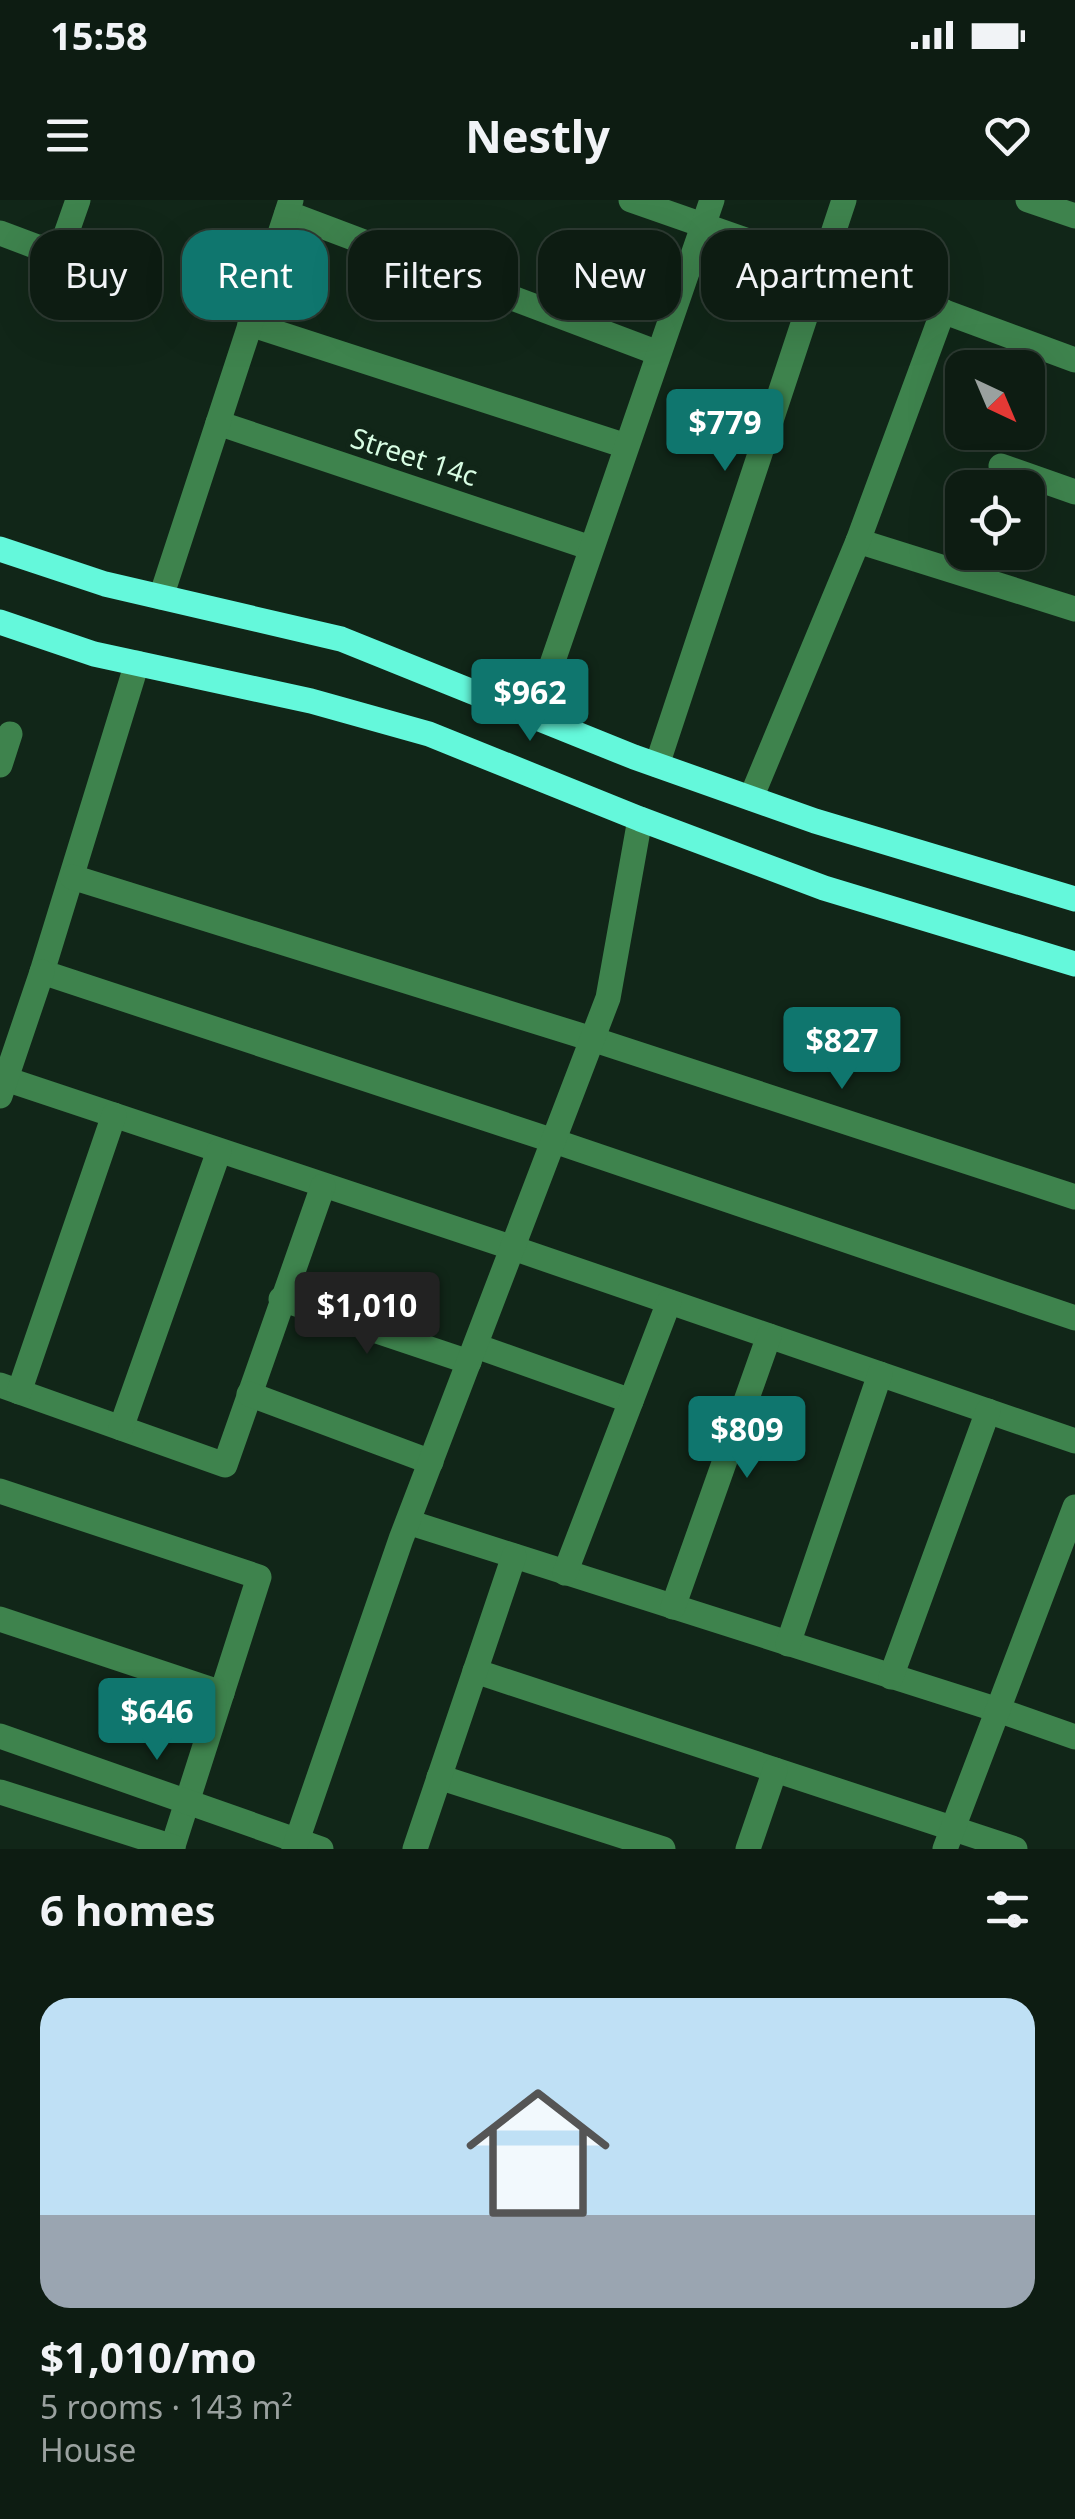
<!DOCTYPE html>
<meta charset="utf-8">
<style>
body{margin:0;font-family:"Noto Sans",sans-serif;background:#16251b;color:#f1f3f6;height:100vh;display:flex;flex-direction:column;font-size:38px;white-space:nowrap}
*{box-sizing:border-box;margin:0}
p{font-size:32px;color:#9aa19f}
.icon{flex:none;width:55px;height:55px;fill:none;stroke:currentColor;stroke-width:2;stroke-linecap:round;stroke-linejoin:round}
.map{position:relative;height:1649px;overflow:hidden}
.drawer{display:flex;flex-direction:column;background:#0d1c12;flex:1}
.drawer>*{flex:none}
.guide{position:absolute;left:30px;top:30px;width:1015px;height:90px;display:flex;gap:20px}
.needle{width:65px;rotate:136deg}
.fabs{position:absolute;left:945px;top:150px;display:grid;gap:20px}
.fabs a{display:grid;place-items:center;width:100px;height:100px;border-radius:20px;background:#0d1c12;box-shadow:0 10px 40px #0002,0 0 0 2px #2d3a32;font-size:50px}
.price{position:absolute;translate:-50% -85px;padding:0 22px;border-radius:10px;background:#0f766e;color:#fff;font-size:32px;line-height:65px;filter:drop-shadow(0 2px 5px #0008)}
.price::after{content:'';position:absolute;left:50%;top:60px;width:30px;height:22px;margin-left:-15px;background:inherit;clip-path:polygon(0 0,100% 0,50% 100%)}
.price.selected{background:#222;color:#fff}
ul{padding:0;list-style:none}
li{display:grid;align-content:center;gap:20px;height:530px;padding:0 40px}
li+li{border-top:2px solid #2d3a32}
li span{display:grid;place-items:center;height:310px;border-radius:30px;color:#555}
li>.icon{margin-inline-start:auto}
span .icon{width:180px;height:180px;fill:#fffc;stroke-width:1}
li b{font-size:42px}
h2{display:flex;justify-content:space-between;align-items:center;height:120px;padding:0 40px;font-size:42px}
.chip{padding:0 35px;border-radius:30px;background:#0d1c12;box-shadow:0 10px 40px #0002,0 0 0 2px #2d3a32;font-size:35px;line-height:90px}
.chip.selected{background:#0f766e;color:#fff}
.status{display:flex;justify-content:space-between;align-items:center;height:70px;padding:0 50px;background:#0d1c12;direction:ltr}
.status svg{height:28px;fill:currentColor}
header{display:flex;justify-content:space-between;align-items:center;height:130px;padding:0 40px;background:#0d1c12;font-size:45px;font-weight:700}
.map>svg:first-child{display:block}
</style>
<div class="status"><b>15:58</b><svg viewBox="0 0 49 12"><path d="M0 12V9h3v3zM5 12V6h3v6zM10 12V3h3v9zM15 12V0h3v12zM26 1h20v11H26zM47 4h2v5h-2z"/></svg></div>
<header><svg class="icon" aria-label="menu" viewBox="0 0 24 24"><path d="M4 6h16M4 12h16M4 18h16"/></svg>Nestly<svg class="icon" aria-label="heart" viewBox="0 0 24 24"><path d="M12 20l-8-8c-3-5 5-10 8-4 3-6 11-1 8 4z"/></svg></header>
<div class="map">
<svg width="1075" height="1649" viewBox="0 0 1075 1649">
<rect width="100%" height="100%" fill="#112618"/>
<g fill="none" stroke-linecap="round" stroke-linejoin="round">
<g stroke="#3e834d" stroke-width="25">
<path d="M631,0L823,67L1075,160"/>
<path d="M1028,0L1075,16"/>
<path d="M287,13L658,153"/>
<path d="M0,33L40,48L64,40L78,0"/>
<path d="M250,124L626,246"/>
<path d="M218,223L591,348"/>
<path d="M1001,266L1075,292"/>
<path d="M858,341L1075,409"/>
<path d="M161,397L291,0"/>
<path d="M137,463L42,772L554,941L1075,1118"/>
<path d="M534,516L712,0"/>
<path d="M0,565L10,534"/>
<path d="M657,565L844,0"/>
<path d="M751,598L858,341L943,111"/>
<path d="M72,677L592,839L1075,997"/>
<path d="M0,877L513,1048L1075,1241"/>
<path d="M0,896L42,772"/>
<path d="M281,1099L469,1162"/>
<path d="M476,1146L631,1201"/>
<path d="M0,1185L225,1265L323,986"/>
<path d="M19,1192L114,915"/>
<path d="M249,1194L431,1262"/>
<path d="M121,1228L219,951"/>
<path d="M0,1291L259,1377L172,1649"/>
<path d="M408,1322L998,1510L1075,1537"/>
<path d="M565,1373L669,1102"/>
<path d="M673,1407L769,1136"/>
<path d="M0,1419L222,1493"/>
<path d="M788,1444L880,1174"/>
<path d="M475,1471L1015,1649"/>
<path d="M891,1477L988,1211"/>
<path d="M0,1536L321,1649"/>
<path d="M439,1577L663,1649"/>
<path d="M0,1592L173,1647"/>
<path d="M294,1649L401,1339L608,798L640,619"/>
<path d="M415,1649L514,1356"/>
<path d="M748,1649L775,1570"/>
<path d="M945,1649L1075,1307"/>
</g>
<g stroke="#64f8db" stroke-width="25">
<path d="M0,349L105,384L341,439L634,557L815,621L1075,699"/>
<path d="M0,422L94,454L311,501L429,534L640,619L824,688L1075,764"/>
</g>
</g>
<g text-anchor="middle" stroke-width="10" stroke-linejoin="round" paint-order="stroke">
<g font-size="28" fill="#d8fde3" stroke="#112618">
<text transform="translate(414 257) rotate(18)" y="10">Street 14c</text>
</g>
</g>
</svg>
<div class="fabs">
<a><svg class="needle" viewBox="-14 -14 28 28"><path d="M0-13l5 13h-10z" fill="#e53935"/><path d="M0 13l5-13h-10z" fill="#9aa19f"/></svg></a>
<a><svg class="icon" aria-label="locate" viewBox="0 0 24 24"><circle cx="12" cy="12" r="6"/><path d="M12 2v4M12 18v4M2 12h4M18 12h4"/></svg></a>
</div>
<b class="price" style="left:725px;top:274px">$779</b>
<b class="price" style="left:530px;top:544px">$962</b>
<b class="price" style="left:842px;top:892px">$827</b>
<b class="price selected" style="left:367px;top:1157px">$1,010</b>
<b class="price" style="left:747px;top:1281px">$809</b>
<b class="price" style="left:157px;top:1563px">$646</b>
<div class="guide">
<a class="chip">Buy</a>
<a class="chip selected">Rent</a>
<a class="chip">Filters</a>
<a class="chip">New</a>
<a class="chip">Apartment</a>
</div>
</div>
<section class="drawer">
<h2>6 homes<svg class="icon" aria-label="filters" viewBox="0 0 24 24"><path d="M4 7h16M4 17h16"/><circle cx="9" cy="7" r="2"/><circle cx="15" cy="17" r="2"/></svg></h2>
<ul>
<li><span style="background:linear-gradient(#bfe0f5 70%,#9aa5b1 0)"><svg class="icon" aria-label="home" viewBox="0 0 24 24"><path d="M3 11l9-7 9 7M6 9v11h12V9"/></svg></span><div><b>$1,010/mo</b><p>5 rooms · 143 m²</p><p>House</p></div></li>
</ul>
</section>
